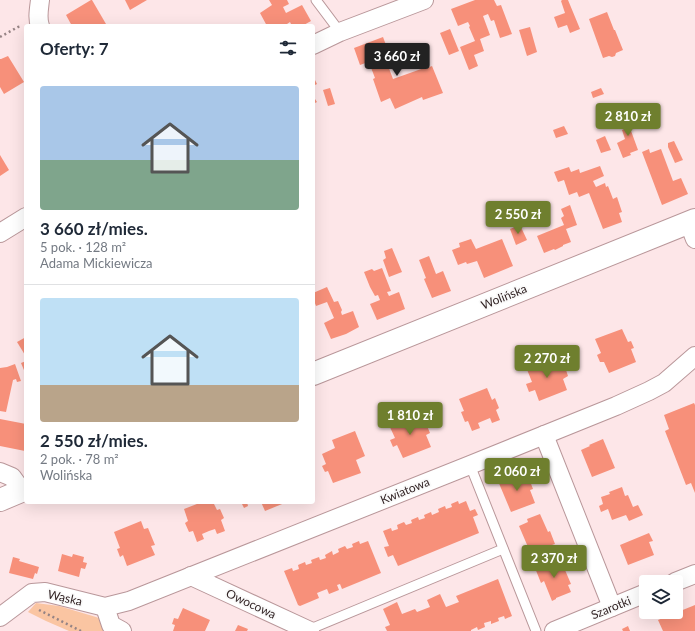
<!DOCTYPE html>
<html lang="pl">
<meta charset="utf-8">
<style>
body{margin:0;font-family:Lato,sans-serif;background:#f2f2f3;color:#1f2937;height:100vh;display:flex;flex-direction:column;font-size:15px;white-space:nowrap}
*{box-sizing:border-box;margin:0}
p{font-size:13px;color:#747a83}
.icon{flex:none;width:22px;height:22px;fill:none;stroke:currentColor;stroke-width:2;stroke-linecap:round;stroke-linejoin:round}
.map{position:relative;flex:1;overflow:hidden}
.sheet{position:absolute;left:24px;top:24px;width:291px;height:480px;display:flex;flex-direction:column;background:#fff;border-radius:4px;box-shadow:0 4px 16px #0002}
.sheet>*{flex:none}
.buttons{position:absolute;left:639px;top:575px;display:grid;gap:8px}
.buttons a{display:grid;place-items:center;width:44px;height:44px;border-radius:4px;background:#fff;box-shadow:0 4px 16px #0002;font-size:20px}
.price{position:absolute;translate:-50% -34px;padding:0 9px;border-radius:4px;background:#6f7f2e;color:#fff;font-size:13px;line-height:26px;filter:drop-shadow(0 1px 2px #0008)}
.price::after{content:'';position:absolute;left:50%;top:24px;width:12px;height:9px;margin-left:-6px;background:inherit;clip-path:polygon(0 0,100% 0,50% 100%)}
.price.selected{background:#222;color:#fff}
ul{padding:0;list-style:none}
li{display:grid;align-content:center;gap:8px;height:212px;padding:0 16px}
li+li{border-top:1px solid #e0e1e3}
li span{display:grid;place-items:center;height:124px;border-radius:4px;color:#555}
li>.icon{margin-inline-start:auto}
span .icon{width:72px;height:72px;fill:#fffc;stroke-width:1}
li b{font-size:17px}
h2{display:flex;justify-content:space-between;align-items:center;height:48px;padding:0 16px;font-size:17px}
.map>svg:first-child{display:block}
</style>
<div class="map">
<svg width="695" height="631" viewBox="0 0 695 631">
<rect width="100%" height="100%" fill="#fde6e8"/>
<path fill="#fac5a2" d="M36,603L59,606L96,617L131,631H69L46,621L28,612Z"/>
<g fill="#f7907a">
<path d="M91,0H92L106,24L103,26H72L66,15Z"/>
<path d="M125,0H147L130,10Z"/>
<path d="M269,0H287L289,4L283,7L286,13L302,5L311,21L302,26H292L290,22L284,26H267L260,13L272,5Z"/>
<path d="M475,0H494L497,6L501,5L512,34L500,38L494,20L491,21L488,14L483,16L490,35L480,39L484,51L474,55L478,66L469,70L460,47L475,41L469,27L470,26L468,22L458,26L451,9Z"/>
<path d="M562,0H568L580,29L570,33L567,25L558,28L554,17L565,13L561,1Z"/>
<path d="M607,12L614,30H615L623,50L616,53L615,56L612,57L609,56L603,58L589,19Z"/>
<path d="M530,27L537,52L527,56L519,30Z"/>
<path d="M450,29L459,51L449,55L440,33Z"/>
<path d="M383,37L389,53L384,55L393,79L424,68L425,69L432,66L443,93L423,100L422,97L395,109L390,98L381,102L373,79L375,78L370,65L372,64L371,61L360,65L354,48Z"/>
<path d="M8,56L24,82L4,94L0,87V59H1Z"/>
<path d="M313,76L317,84L313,86Z"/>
<path d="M330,88L335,104L328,106L323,90Z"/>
<path d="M601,88L604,94L593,98L591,92Z"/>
<path d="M313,96L317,102L313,104Z"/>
<path d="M629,110L635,126L630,128L638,150L630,153L631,155L623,158L617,143L625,139L622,130L627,128L621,113Z"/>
<path d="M564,126L568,134L556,138L553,130Z"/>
<path d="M605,136L611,150L601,153L596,140Z"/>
<path d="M674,141L683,160L675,163L668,147V143Z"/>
<path d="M649,149L650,153L661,149L673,181L681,178L688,194L662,205L642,152Z"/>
<path d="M0,155L9,170L0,176Z"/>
<path d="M600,166L604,176L593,181L596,187L605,183L606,187L608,186L613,199L617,197L622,212L619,213L622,222L603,229L589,193L579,197L577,192L569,195L564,180L558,182L554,172L569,167L571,172L579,169L580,173Z"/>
<path d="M570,205L577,225L566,229L571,242L563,245V246L555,250L554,249L544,253L537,236L564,225L561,218L564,216L561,209Z"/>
<path d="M520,225L527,240L516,245L510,229Z"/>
<path d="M471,239L476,249L502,239L513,266L484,278L477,261L467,264L466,262L458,265L452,250L460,247L459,243Z"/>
<path d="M392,248L402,272L389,277L383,260L386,258L384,251Z"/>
<path d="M429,256L436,274L443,271L451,291L432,298L424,279L426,278L419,260Z"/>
<path d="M382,268L391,291L387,292L389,296L399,292L405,309L377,320L370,304L380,300L378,295L375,296L370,287L364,272L372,269L374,271Z"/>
<path d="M327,287L334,302L338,301L342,310L341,312L342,315L353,311L359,327L346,334L331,339L324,323L334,318L327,302L316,306L313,298V293Z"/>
<path d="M622,329L628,342L631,341L634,348L631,349L636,362L609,373L604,362H600L597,355L601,353L595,339Z"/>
<path d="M26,337V354L25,355L17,342Z"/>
<path d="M553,356L559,369L565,367L568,376L563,379L567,390L539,401L535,390L529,392L526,384L532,382L526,367Z"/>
<path d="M26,361V375L21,363Z"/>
<path d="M15,364L21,381L17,382L16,379L13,380L6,412L0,411V368L7,367Z"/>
<path d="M487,388L492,400L495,398L499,408L496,410L500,420L492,423L490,418L478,423L480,428L472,431L468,421L465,422L461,412L464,411L459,399Z"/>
<path d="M694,403L695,405V493L691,483L686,485L665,431L669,429L664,415Z"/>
<path d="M417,414L423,428L427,426L430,433L426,435L431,447L403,458L397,445L393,447L390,440L395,438L389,425Z"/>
<path d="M0,419L26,424V447L25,451L0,446Z"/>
<path d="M355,431L365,456L356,460L361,473L333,483L328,471L325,472L322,466L326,464L322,454L335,448L332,440Z"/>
<path d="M603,439L615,468L592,477L581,450L590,446L589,445Z"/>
<path d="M517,474L519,479L528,476L533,489L530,490L535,503L511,512L498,481Z"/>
<path d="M622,487L625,496L628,495L633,507L638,505L643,515L629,521L626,515L612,520L608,509L601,512L599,506L603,504L601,497L610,494L609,492Z"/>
<path d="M458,501L459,504L466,501L470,511L475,509L478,515L473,517L479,533L398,566L393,555L388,557L384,547L389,546L383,531L391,528L392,531L398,529L397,525L404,522L406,525L412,523L411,520L418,517L419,520L425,518L424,515L431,512L432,515L439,512L438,509L445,506L446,509L452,507L451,504Z"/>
<path d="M202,502H213L217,510L220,509L224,518L221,520L225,531L217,534L215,529L209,531L202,534L204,539L197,542L193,531L189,532L185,523L188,521L184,509Z"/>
<path d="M241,502H247L248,506L244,508Z"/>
<path d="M261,502H287L265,511Z"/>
<path d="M540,514L548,532L550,531L555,544L546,547L547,549L534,554L531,546L528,547L519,526L528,522L527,519Z"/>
<path d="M141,521L144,529L148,528L155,545L151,546L155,555L127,566L123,555L120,557L117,549L120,548L114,532Z"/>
<path d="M649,533L653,541L649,542L654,555L628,565L620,545Z"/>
<path d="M359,541L360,544L368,541L381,573L342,589L340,584L337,585L339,590L329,594L327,589L317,593L319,598L300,606L298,605L284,571L292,568L293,571L299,569L298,565L305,562L306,565L312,563L311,560L319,557L320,560L326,558L325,555L332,551L333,555L339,552L338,549L345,546L347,549L353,547L352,544Z"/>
<path d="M62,554L72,557L73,554L84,557L83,562L87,563L85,569L81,568L79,577L58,571Z"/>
<path d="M13,557L20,559L19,561L39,567L37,574L35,573L33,579L9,573Z"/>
<path d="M557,559L559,564L562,563L571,584L568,585L571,592L556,598V599L552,601L544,581L541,583L535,568Z"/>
<path d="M498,579L512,616L505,619L504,616L498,618L499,621L491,624V621L484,623L485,627L478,630L477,627L471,630V631H387L385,627L390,625L383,609L397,602L402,614L415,609L417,612L430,607L427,600L440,594L446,607L459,602L456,596Z"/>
<path d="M695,605V631H663L658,620Z"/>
<path d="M183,608L210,620L205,631H173L175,625L172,624L174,618L178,619Z"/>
<path d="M238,625L248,629L247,631H235Z"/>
<path d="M628,626L630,631H623L622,629Z"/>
</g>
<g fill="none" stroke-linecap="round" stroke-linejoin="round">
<defs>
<g id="service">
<path d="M316,0L340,32"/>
<path d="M470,465L536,631"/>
<path d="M308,630L503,549"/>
</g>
<g id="minor">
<path d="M40,26C37,18 39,9 40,0"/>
<path d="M313,45L340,32L424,0"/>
<path d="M689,223L695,239"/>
<path d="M0,233L26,217"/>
<path d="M544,435L612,607"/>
<path d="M0,472L12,477L22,491"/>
<path d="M191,576L310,631"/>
<path d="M675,582L695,574"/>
<path d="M105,607L111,625L122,631"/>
<path d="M0,617L32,593L45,592L105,607L129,601L470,465L616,406L649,391L664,383L695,356"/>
<path d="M554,631L646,593"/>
</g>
<g id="tertiary">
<path d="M313,374L695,220"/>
<path d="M0,500L26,489"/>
</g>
</defs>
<use href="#service" stroke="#b9979a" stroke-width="11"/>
<use href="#minor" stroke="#b9979a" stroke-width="20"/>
<use href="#tertiary" stroke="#b9979a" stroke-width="24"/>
<g stroke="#968485" stroke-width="2.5" stroke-dasharray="2 3" stroke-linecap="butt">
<path d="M0,37L18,27L22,26"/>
<path d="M39,610L81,631"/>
</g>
<use href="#service" stroke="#fff" stroke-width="9"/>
<use href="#minor" stroke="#fff" stroke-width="18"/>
<use href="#tertiary" stroke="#fff" stroke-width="22"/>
</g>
<g text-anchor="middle" stroke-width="3.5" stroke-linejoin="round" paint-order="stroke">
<g font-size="12" fill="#332526" stroke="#fafafa">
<text transform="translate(504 297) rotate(-22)" y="4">Wolińska</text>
<text transform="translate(405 491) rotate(-22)" y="4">Kwiatowa</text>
<text transform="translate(65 598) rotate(13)" y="4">Wąska</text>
<text transform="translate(251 604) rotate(25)" y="4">Owocowa</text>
<text transform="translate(611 608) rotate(-22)" y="4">Szarotki</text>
</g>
</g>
</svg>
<div class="buttons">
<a><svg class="icon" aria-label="layers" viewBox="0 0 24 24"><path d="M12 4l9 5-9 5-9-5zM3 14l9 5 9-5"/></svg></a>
</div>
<b class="price selected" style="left:397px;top:77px">3 660 zł</b>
<b class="price" style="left:628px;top:137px">2 810 zł</b>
<b class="price" style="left:518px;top:235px">2 550 zł</b>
<b class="price" style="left:547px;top:379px">2 270 zł</b>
<b class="price" style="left:410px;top:436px">1 810 zł</b>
<b class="price" style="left:517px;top:492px">2 060 zł</b>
<b class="price" style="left:554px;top:579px">2 370 zł</b>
<section class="sheet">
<h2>Oferty: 7<svg class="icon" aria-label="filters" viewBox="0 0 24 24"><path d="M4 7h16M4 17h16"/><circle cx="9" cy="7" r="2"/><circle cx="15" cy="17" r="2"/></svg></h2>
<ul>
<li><span style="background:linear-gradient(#a9c7e8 60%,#7fa58c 0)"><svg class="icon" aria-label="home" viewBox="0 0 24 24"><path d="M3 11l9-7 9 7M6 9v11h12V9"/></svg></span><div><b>3 660 zł/mies.</b><p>5 pok. · 128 m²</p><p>Adama Mickiewicza</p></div></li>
<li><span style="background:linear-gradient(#bfe0f5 70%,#b9a48a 0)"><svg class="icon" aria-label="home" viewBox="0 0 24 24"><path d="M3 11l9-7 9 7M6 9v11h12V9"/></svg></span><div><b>2 550 zł/mies.</b><p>2 pok. · 78 m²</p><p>Wolińska</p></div></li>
</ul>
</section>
</div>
